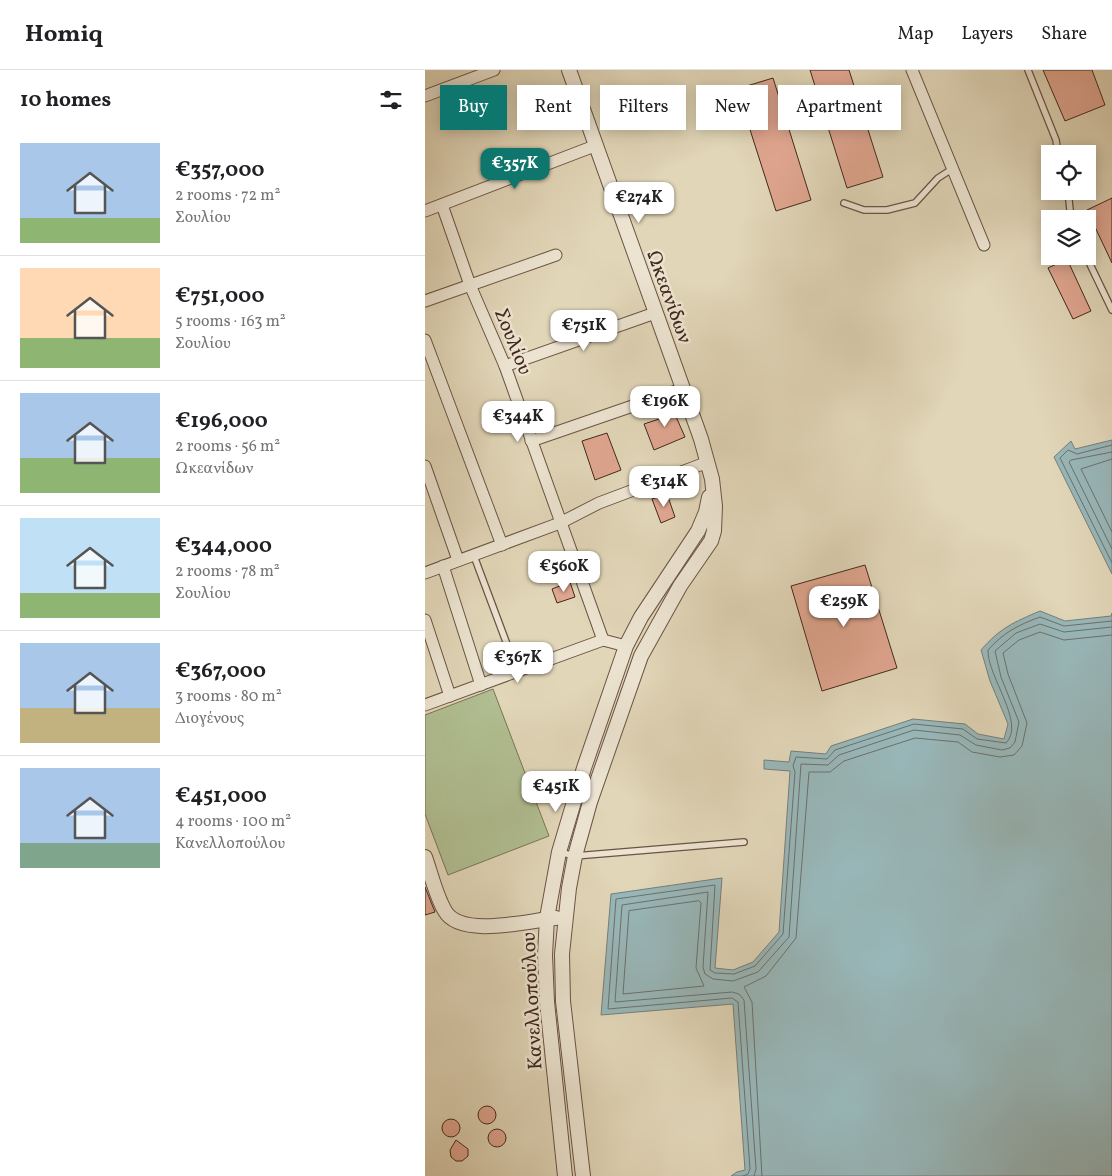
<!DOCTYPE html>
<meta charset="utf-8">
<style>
body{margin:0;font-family:Vollkorn,serif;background:#f2f2f2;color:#202124;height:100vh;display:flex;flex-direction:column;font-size:19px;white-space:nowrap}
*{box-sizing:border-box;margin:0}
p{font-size:16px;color:#757577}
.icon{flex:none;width:28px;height:28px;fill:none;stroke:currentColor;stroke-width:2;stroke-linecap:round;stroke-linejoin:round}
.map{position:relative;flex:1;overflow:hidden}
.drawer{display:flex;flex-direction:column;background:#fff;width:425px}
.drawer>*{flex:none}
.guide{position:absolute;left:15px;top:15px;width:475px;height:45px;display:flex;gap:10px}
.controls{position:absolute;left:616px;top:75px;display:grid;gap:10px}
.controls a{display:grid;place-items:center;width:55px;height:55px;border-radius:0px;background:#fff;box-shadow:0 2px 12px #0003;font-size:25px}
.price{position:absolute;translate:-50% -42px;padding:0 11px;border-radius:10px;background:#fff;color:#222;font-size:16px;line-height:32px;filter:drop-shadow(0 1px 2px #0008)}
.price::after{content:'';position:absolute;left:50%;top:30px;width:15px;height:11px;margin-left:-8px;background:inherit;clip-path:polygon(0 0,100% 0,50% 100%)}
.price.current{background:#0f766e;color:#fff}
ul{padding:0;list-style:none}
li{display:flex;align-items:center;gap:15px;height:125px;padding:0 20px}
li+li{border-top:1px solid #e0e0e0}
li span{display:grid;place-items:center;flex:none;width:140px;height:100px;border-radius:0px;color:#555}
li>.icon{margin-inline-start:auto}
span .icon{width:60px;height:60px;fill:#fffc;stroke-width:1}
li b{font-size:21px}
h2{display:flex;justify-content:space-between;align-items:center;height:60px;padding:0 20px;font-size:21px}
.tag{padding:0 18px;border-radius:0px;background:#fff;box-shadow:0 2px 12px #0003;font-size:18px;line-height:45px}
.tag.current{background:#0f766e;color:#fff}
header{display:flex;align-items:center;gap:30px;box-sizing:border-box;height:70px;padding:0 25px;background:#fff;border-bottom:1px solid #e0e0e0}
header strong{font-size:24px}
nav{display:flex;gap:28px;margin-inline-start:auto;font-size:18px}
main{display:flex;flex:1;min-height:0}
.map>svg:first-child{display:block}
</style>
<header>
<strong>Homiq</strong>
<nav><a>Map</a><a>Layers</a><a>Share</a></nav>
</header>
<main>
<section class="drawer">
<h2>10 homes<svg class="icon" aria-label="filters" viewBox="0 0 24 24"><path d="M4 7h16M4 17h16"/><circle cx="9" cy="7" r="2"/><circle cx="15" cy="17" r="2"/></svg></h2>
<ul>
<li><span style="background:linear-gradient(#a9c7e8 75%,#8fb573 0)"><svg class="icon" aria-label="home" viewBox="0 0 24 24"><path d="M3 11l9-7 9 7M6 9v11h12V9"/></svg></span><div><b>€357,000</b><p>2 rooms · 72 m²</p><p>Σουλίου</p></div></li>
<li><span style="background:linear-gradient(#ffd9b3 70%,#8fb573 0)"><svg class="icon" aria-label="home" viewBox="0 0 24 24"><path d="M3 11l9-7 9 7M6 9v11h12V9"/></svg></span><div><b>€751,000</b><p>5 rooms · 163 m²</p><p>Σουλίου</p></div></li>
<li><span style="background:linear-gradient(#a9c7e8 65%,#8fb573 0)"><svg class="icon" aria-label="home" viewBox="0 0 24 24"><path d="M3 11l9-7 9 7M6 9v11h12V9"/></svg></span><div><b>€196,000</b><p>2 rooms · 56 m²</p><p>Ωκεανίδων</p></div></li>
<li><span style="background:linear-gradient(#bfe0f5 75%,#8fb573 0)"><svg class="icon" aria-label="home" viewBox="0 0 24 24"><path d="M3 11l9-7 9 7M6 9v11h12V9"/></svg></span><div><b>€344,000</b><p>2 rooms · 78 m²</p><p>Σουλίου</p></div></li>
<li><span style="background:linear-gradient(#a9c7e8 65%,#c2b280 0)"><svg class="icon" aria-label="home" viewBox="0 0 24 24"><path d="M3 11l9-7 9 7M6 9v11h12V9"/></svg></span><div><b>€367,000</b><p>3 rooms · 80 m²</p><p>Διογένους</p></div></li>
<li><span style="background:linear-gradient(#a9c7e8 75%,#7fa58c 0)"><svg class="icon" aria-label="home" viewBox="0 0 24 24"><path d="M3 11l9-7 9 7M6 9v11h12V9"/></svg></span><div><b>€451,000</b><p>4 rooms · 100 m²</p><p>Κανελλοπούλου</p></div></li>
</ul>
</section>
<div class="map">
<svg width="687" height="1106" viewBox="0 0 687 1106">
<rect width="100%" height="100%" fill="#e1d6b8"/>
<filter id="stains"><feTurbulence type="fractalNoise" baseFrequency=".004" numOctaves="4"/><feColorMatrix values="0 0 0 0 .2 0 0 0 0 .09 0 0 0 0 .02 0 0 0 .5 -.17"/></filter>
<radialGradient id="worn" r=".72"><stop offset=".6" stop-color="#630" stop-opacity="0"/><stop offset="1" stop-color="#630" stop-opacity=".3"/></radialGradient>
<path fill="#b0be91" stroke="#797457" d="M68,619L124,766L23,805L0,744V645Z"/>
<g fill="#98b7b9" stroke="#767e7b">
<path d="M687,370V504L629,387L646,371L650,379Z"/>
<path d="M615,541L640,551L686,546L687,543V1106H306L312,1102L320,1100L308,934L176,945L186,824L297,808L290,898L308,900L328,892L354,862L365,701L339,699V690L364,692L366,681L401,684L406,676L488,649L540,654L553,664L579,669L583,654L565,611L556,580C575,558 589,552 615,541Z"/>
</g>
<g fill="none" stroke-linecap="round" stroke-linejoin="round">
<g stroke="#6d706b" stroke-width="1">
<path d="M687,375L652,384L643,380L635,388L687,493"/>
<path d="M687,382L646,390L644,392L687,479"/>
<path d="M687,389L656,399L687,462"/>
<path d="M274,831L276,833L271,898L279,916L198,924L204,841Z"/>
<path d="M318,1106L323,1104L325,1099L313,932L307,928L183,939L191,829L290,815L285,900L290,903L309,904L330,896L358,864L370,702L368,696L371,687L402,689L410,680L489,654L538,659L552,669L581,673C601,653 562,606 563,580C578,563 593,555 615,547L639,556L687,551"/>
<path d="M329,1106L331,1099L319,930L314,924L307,922L190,932L197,835L283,822L278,897L280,904L288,909L308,911L333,902L364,867L376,694L403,695L414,685L489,660L535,665L551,675L577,680L585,678L590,672L594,652L576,607L570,581L591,563L615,554L639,562L687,557"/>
<path d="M337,1106L327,932L319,917L341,906L371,868L384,702H405L419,691L490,668L533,672L547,682L575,687L589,685L597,676L602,653L583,604L578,583L594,570L615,562L639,570L687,565"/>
</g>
</g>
<g fill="#e0a690" stroke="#42291d">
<path d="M385,0H424L458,107L422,118Z"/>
<path d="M618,0H667L680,35L640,51Z"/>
<path d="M348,8L386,130L351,141L312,19Z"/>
<path d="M687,128V193L662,140Z"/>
<path d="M642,189L666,241L648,249L623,198Z"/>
<path d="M245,333L260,367L229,380L219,354L237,348L233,338Z"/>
<path d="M182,363L196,400L170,410L157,371Z"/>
<path d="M242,424L250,447L236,453L227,429Z"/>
<path d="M440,495L472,598L397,621L366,516Z"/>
<path d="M145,512L150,527L132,533L127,519Z"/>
<path d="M0,817L10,842L0,845Z"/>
<circle cx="62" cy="1045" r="9"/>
<circle cx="26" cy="1058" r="9"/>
<circle cx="72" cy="1068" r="9"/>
<path d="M31,1070L43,1079V1086L37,1091H31L26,1087L25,1080Z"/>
</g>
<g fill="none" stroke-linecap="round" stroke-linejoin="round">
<defs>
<g id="service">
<path d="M603,0L631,70L633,84"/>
<path d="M643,121L646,149"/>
<path d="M419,133L439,140H462L490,133L513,108L527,99"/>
<path d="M661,186L687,240"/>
<path d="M49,486L92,601"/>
<path d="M134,782L150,786L319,772"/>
</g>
<g id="minor">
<path d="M487,0L559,175"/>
<path d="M0,26L69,0"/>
<path d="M17,135L45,215L80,296L178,570L201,576"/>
<path d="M0,141L172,75"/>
<path d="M0,231L131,185"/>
<path d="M0,270L77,475"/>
<path d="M80,296L230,243"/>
<path d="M106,371L257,319"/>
<path d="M0,396L33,490"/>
<path d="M18,496L56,615"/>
<path d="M0,503L135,453L174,433L283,392"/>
<path d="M0,550L25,626"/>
<path d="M0,635L178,570"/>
</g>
<g id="tertiary">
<path d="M144,0L276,369L287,409L290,436L289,461L286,471L255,516L216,586L165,732L150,786L144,818L137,884L138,931L158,1106"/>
<path d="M0,787C6,804 11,826 20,841C36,869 106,850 131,848"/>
<path d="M140,1106L122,932L120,885L122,848L134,782L159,698L201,576L216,547L273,461L281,442L284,427"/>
</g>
</defs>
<use href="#service" stroke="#6a5444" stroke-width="8"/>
<use href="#minor" stroke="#6a5444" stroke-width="13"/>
<use href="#tertiary" stroke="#6a5444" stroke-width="16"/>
<use href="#service" stroke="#ece4d1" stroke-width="5.5"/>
<use href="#minor" stroke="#ece4d1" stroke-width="11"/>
<use href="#tertiary" stroke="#ece4d1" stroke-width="14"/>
</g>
<g text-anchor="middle" stroke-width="5" stroke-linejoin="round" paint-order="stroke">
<g font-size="20" fill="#42291d" stroke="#ece4d1">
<text transform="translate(245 226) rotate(70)" y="7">Ωκεανίδων</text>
<text transform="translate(89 271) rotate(68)" y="7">Σουλίου</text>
<text transform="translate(106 931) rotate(-93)" y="7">Κανελλοπούλου</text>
</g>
</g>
<rect width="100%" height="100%" filter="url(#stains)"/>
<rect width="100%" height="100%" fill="url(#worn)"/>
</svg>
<div class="controls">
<a><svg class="icon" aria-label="locate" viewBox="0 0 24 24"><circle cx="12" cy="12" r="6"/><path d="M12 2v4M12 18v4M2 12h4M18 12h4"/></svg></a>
<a><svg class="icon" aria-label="layers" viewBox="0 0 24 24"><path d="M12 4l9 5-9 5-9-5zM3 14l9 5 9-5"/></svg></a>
</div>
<b class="price current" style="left:90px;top:120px">€357K</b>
<b class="price" style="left:214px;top:154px">€274K</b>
<b class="price" style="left:159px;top:282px">€751K</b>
<b class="price" style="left:240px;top:358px">€196K</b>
<b class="price" style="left:93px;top:373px">€344K</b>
<b class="price" style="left:239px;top:438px">€314K</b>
<b class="price" style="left:139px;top:523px">€560K</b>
<b class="price" style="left:419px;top:558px">€259K</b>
<b class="price" style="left:93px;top:614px">€367K</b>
<b class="price" style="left:131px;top:743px">€451K</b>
<div class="guide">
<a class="tag current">Buy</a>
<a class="tag">Rent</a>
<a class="tag">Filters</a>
<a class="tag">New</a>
<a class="tag">Apartment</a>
</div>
</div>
</main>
